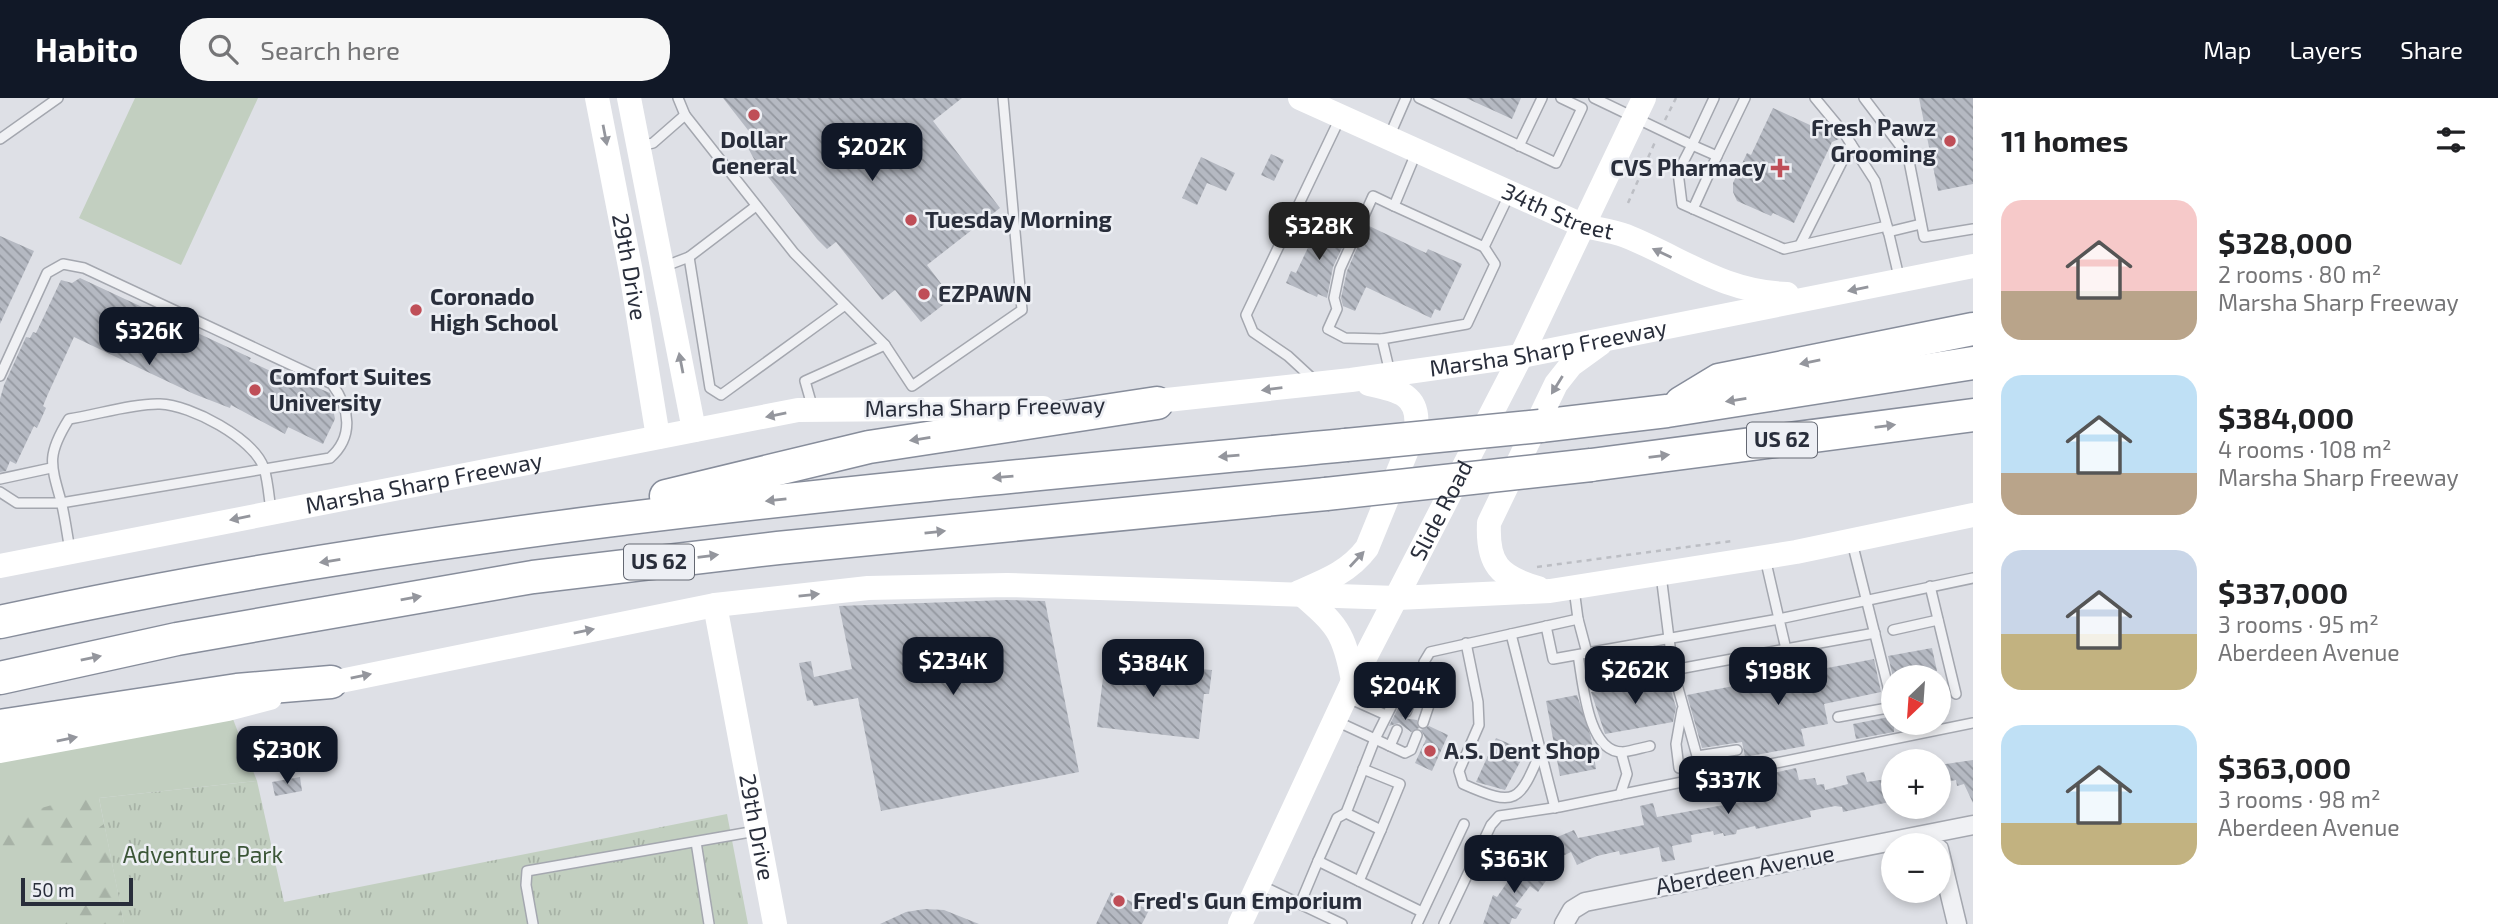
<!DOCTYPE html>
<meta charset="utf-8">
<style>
body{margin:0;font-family:"Exo 2",sans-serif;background:#f6f6f6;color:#202124;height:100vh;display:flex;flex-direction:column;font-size:26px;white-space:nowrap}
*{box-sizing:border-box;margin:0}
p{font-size:23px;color:#757577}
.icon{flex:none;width:38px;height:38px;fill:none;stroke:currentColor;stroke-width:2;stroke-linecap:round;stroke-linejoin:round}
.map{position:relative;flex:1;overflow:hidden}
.details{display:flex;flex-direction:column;background:#fff;width:525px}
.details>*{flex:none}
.needle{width:46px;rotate:205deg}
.tools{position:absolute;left:1881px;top:567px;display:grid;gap:14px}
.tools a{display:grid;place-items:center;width:70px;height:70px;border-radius:50%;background:#fff;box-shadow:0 4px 10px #0003;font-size:35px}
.scale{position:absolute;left:21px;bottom:18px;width:112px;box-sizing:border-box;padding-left:7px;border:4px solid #292e3b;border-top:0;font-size:19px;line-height:24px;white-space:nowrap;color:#292e3b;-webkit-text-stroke:5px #edeff4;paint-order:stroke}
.price{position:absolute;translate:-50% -60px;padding:0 16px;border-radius:14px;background:#111827;color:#fff;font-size:23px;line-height:46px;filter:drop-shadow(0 2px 4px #0008)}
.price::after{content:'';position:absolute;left:50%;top:42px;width:21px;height:16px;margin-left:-10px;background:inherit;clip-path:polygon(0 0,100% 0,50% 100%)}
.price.on{background:#222;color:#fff}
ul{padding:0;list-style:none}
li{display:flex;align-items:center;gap:21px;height:175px;padding:0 28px}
li span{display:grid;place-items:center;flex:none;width:196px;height:140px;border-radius:21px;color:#555}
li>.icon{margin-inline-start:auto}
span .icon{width:84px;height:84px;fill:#fffc;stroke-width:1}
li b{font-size:30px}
h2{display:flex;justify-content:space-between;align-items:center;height:84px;padding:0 28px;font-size:30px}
header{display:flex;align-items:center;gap:42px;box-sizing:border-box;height:98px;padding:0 35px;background:#111827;color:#fff}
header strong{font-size:33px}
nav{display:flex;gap:38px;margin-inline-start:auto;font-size:24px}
.search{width:490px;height:63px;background:#f6f6f6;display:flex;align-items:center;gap:18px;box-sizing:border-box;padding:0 24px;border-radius:28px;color:#757577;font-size:26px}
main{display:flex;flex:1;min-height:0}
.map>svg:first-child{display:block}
</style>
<header>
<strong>Habito</strong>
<div class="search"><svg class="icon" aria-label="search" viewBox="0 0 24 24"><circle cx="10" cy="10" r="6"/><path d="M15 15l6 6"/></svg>Search here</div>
<nav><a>Map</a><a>Layers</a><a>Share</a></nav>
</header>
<main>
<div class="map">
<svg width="1973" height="826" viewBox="0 0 1973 826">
<defs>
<pattern id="forest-firs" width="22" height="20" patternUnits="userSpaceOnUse" patternTransform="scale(1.75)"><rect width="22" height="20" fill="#c2cfc0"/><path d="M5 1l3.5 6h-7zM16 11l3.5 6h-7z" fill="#a7b2a6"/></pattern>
<pattern id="park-tufts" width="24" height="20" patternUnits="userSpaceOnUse" patternTransform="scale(1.75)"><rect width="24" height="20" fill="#c2cfc0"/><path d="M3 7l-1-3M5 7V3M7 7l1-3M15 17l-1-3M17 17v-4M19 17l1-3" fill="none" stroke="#a7b2a6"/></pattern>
<pattern id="building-back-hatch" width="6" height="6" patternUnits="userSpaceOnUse" patternTransform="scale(1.75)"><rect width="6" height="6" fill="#b5b9c2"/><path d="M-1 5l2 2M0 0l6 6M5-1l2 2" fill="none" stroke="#93979f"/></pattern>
</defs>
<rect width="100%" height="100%" fill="#dee0e6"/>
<g fill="#c2cfc0">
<path d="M135,0H258L181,167L79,120Z"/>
<path d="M231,616L257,683L99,700L124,826H0V661Z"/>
</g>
<path fill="url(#forest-firs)" d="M86,697L94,703L97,715L89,728L91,735L104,726L124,826H56L63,812L79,807L81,798L78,793L66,806L55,798L56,789L61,786L52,778L57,759L64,753L42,750L43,759L38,760L35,753L37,750C24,746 22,761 12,767L0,765V715L4,720L17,714L21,716L62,704L70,709Z"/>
<path fill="url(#park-tufts)" d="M257,683L284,804L727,716L748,826H124L99,700Z"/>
<g fill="url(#building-back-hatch)">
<path d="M723,0H962L933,23L1000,110L927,167L952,200L921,224L895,192L882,202L836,144L827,151L817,141L754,61L747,48L755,41Z"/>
<path d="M1466,0H1521L1512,21Z"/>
<path d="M1919,0H1973V86L1938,93Z"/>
<path d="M1773,10L1823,33L1831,31L1839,41L1832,44L1794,125L1773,115L1771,118L1737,103L1733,94V85L1747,55L1751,57Z"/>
<path d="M1271,56L1284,62L1274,83L1261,77Z"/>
<path d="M1201,59L1235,75L1226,93L1207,85L1197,107L1182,100Z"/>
<path d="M1320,124L1348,137L1333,169L1327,200L1318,196L1317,199L1286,185L1291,173L1296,175Z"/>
<path d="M1367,127L1426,155L1428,151L1462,166L1440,213L1435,211L1431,220L1366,189L1355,213L1343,208L1341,200L1347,173Z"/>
<path d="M0,138L34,153L0,226Z"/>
<path d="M80,180L251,260L249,263L281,278L282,275L330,295L335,321L323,346L288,329L285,336L231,307L230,310L194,296L74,239L48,296L43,308L46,310L37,330L34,328L16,366L10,363L6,373L0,374V301L4,287L26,239L30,240L33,234L36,235L61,182L72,185Z"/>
<path d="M1007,502L1045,503L1079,674L881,713L858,600L814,608L812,602L807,603L799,565L811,563L814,579L852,571L839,508Z"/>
<path d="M1932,550L1937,573L1927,575L1928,579H1893L1888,558Z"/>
<path d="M1874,561L1881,594L1824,606L1828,626L1801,631L1805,648L1745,659L1742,644L1702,650L1687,597Z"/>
<path d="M1105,563L1212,572L1209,596H1204L1199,641L1097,629Z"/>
<path d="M1667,580L1676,609L1673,624L1605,636L1591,594Z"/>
<path d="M1577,597L1591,639L1596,671L1560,678L1546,603Z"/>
<path d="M1398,610L1403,620L1417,622L1419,630L1411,634L1399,625L1389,628Z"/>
<path d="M1894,618V634L1856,641L1853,626Z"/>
<path d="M1429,628L1448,637L1432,673L1415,665L1426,641L1421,632Z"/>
<path d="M1496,640L1526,653L1505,692L1476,684Z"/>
<path d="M1973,662V705L1964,686L1957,688L1956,682L1939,685V667Z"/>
<path d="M1796,670L1799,682L1815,680L1817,687L1824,686L1825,692L1848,686L1846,678L1864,674L1867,684L1894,680V703L1843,714L1842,709L1835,708L1810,713L1811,719L1756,731L1755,728L1737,732L1736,736L1724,738L1723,735L1714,737L1713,733L1691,737L1692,744L1672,748L1675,762L1662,764L1659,749L1620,757L1619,753L1597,758L1577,767L1571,754L1552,763L1543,745L1574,732L1578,740L1644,727L1640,708L1653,705L1657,719L1752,702L1747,681Z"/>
<path d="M300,679L302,693L275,698L272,684Z"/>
<path d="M1522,763L1548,780L1538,794L1530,788L1515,808L1522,811L1516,821L1512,820L1510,826H1483L1493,797L1497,799Z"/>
<path d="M1111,794L1149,812L1142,826H1096Z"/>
<path d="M925,811L944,812L979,826H880L906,814Z"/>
</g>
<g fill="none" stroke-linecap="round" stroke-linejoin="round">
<defs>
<g id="lane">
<path d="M678,0L685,17"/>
<path d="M1419,0L1556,65L1582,10L1561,0"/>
<path d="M1594,0L1692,47L1714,0"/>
<path d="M1745,0L1717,58L1692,47L1678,74L1682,106L1784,151L1887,128L1899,179"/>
<path d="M1815,0L1844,35L1875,83L1887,128"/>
<path d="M1864,0L1908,58L1924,139L1973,131"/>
<path d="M1389,39L1406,0"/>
<path d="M0,41L58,0"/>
<path d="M640,48L653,45L685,17L794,155L885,247"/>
<path d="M1519,48L1542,0"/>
<path d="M1416,55L1394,108L1484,149L1509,97"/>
<path d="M1693,111L1717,58"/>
<path d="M1888,134L1921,126"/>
<path d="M1800,147L1851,46"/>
<path d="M689,159L756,108"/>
<path d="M663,169L689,159L710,290L721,297L845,207"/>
<path d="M1382,241L1345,240L1328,231L1337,211L1334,200L1340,171L1373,98L1394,108"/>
<path d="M1390,275L1382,241L1467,226L1495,166L1484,149"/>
<path d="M0,278L47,175L63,166L84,170L332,286C350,310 354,339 330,360L61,405H17L0,394"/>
<path d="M1314,282L1288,258L1253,234L1246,217L1340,20"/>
<path d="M813,311L805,283L885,247L912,288L1022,212L1003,0"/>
<path d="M0,381L51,370"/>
<path d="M70,452C67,436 65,419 61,403C50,365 47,356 69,321C96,317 134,305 160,306C191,307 253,340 264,370C268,383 269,399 271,413"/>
<path d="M1661,477L1673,572"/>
<path d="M1930,488L1956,596"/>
<path d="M1578,521L1587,555"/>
<path d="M1546,528L1553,561L1779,521L1765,460"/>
<path d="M1893,532L1938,522"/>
<path d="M1511,536L1578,521L1574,491"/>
<path d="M1466,545L1478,604L1479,627L1459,673L1463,686C1517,710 1519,704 1541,653"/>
<path d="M1786,551L1875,535"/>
<path d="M1578,557C1583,583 1587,655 1623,654C1631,653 1641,650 1650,648"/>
<path d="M1346,599L1386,617"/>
<path d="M1406,614L1414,596"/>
<path d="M1838,619L1893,609L1852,444"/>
<path d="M1336,623L1375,641L1346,715L1381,732L1359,783"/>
<path d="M1423,625L1431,601"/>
<path d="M1417,637L1411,652L1405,655L1375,641L1399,593L1431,601L1424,564L1430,554L1511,536L1555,710"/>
<path d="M1390,648L1397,632"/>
<path d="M1737,652L1697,658L1673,572L1786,551L1779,521L1973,480"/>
<path d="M1679,670L1676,646L1682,612"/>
<path d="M1363,671L1400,686L1381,732"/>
<path d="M1620,697L1627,676L1621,654"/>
<path d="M696,744L709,826"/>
<path d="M1318,763L1337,720L1346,715"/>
<path d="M1260,787L1342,826"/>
<path d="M1300,806L1318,763L1422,814"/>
<path d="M533,826L526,787L527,773L756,733"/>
<path d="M1417,826L1464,726"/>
<path d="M1444,826L1491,727L1499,718L1559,709L1973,625"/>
</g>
<g id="street">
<path d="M1939,751L1957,826"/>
<path d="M1564,826L1572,812L1585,804L1973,727"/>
</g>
<g id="highway">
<path d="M1681,305L1719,282L1973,231"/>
<path d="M1540,328L1667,313L1973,265"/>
<path d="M1591,367L1973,317"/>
<path d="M666,398L869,349L1157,305"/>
<path d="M0,524C443,427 895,390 1346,347"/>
<path d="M0,580L177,541L533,479L778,450L1326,396"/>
<path d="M0,628L237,592L331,584"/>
</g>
</defs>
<use href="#lane" stroke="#a4a7af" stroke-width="12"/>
<use href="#street" stroke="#a4a7af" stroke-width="21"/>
<use href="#highway" stroke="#878d9b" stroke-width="35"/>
<g stroke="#bcbec4" stroke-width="2.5" stroke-dasharray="5 5" stroke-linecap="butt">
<path d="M1665,22L1676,0"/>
<path d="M1628,105L1655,44"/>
<path d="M1537,469L1732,443"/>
</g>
<use href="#lane" stroke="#f0f1f4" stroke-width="9"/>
<use href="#street" stroke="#f0f1f4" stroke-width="18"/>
<g stroke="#fff" stroke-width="24">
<path id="s1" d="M597,0L631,174L658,339"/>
<path d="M629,0L694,332"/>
<path id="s2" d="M1300,0L1584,128C1598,131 1613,133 1626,138C1683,161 1723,194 1787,196"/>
<path id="s3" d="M1139,305L1351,282L1521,258L1973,168"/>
<path id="s4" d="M0,468L798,312L1043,310"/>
<path d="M1538,490C1499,479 1487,466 1489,425L1556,286L1571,267L1600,246"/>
<path id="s5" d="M715,507L775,826"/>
<path d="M1353,583C1344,533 1337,527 1299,494C1325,483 1349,474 1367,450L1416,330C1420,296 1397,292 1369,286"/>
<path d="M316,588L715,507L868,490L1007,487L1397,500L1550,493L1796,454L1973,417"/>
<path d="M0,653L228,611L270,600"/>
<path id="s6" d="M1240,826L1353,583L1521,258L1644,0"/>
</g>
<use href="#highway" stroke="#fff" stroke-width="32"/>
<defs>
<g id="highway-bridge">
<path d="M1346,347L1540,328"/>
<path d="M1326,396L1591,367"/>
</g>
</defs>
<use href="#highway-bridge" stroke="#878d9b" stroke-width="35" stroke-linecap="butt"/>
<use href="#highway-bridge" stroke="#fff" stroke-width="32"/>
</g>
<defs><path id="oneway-solid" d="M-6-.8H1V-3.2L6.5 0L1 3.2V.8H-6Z" transform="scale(1.75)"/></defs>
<g fill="#94969d">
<use href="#oneway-solid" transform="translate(605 37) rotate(79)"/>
<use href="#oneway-solid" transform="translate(1662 155) rotate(-155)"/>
<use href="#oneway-solid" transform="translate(1858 191) rotate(169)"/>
<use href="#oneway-solid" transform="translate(1810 264) rotate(169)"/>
<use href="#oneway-solid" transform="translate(681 265) rotate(-101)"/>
<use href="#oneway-solid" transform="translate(1557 287) rotate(122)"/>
<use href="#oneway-solid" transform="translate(1272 291) rotate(173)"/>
<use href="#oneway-solid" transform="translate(1736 302) rotate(171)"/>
<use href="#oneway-solid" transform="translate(776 317) rotate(169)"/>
<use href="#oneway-solid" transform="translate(1885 328) rotate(-7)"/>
<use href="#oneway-solid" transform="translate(920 341) rotate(171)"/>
<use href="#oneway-solid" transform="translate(1229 358) rotate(175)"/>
<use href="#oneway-solid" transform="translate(1659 358) rotate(-7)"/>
<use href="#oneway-solid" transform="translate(1003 379) rotate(175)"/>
<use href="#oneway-solid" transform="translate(776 402) rotate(174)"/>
<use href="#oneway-solid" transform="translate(240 420) rotate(169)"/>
<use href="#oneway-solid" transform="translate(935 434) rotate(-6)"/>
<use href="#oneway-solid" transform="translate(708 458) rotate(-7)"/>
<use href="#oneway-solid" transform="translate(1357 461) rotate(-47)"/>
<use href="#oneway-solid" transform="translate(330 463) rotate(171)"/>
<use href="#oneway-solid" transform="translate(809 497) rotate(-6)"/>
<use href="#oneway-solid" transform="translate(411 500) rotate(-10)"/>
<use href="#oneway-solid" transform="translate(584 533) rotate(-11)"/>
<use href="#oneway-solid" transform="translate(91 560) rotate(-12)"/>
<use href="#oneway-solid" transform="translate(361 578) rotate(-11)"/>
<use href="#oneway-solid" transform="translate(67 641) rotate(-11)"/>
</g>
<g fill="#bf4e57" stroke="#edeff4" stroke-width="2.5">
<circle cx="754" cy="17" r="7"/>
<circle cx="1950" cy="43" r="7"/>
<path d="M1776.5 59.5h7v7h7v7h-7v7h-7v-7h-7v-7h7z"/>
<circle cx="911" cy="122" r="7"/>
<circle cx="924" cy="196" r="7"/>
<circle cx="416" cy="212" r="7"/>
<circle cx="255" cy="292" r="7"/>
<circle cx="1430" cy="653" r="7"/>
<circle cx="1119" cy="803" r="7"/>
</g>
<g text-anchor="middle" stroke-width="5" stroke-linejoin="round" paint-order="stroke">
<g fill="#edeff4" stroke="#646872" stroke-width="2">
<rect x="1747" y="324.5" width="70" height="35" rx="5"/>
<rect x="624" y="446.5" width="70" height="35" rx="5"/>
</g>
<g font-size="21" font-weight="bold" fill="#292e3b">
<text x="1782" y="349">US 62</text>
<text x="659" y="471">US 62</text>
</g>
<g font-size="23" font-weight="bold" fill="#292e3b" stroke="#edeff4" text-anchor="start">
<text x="1936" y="38" text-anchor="end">Fresh Pawz<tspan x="1936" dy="26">Grooming</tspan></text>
<text x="754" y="50" text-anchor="middle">Dollar<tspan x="754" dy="26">General</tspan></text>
<text x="1766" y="78" text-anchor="end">CVS Pharmacy</text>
<text x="925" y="130">Tuesday Morning</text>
<text x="938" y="204">EZPAWN</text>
<text x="430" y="207">Coronado<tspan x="430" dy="26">High School</tspan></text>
<text x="269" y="287">Comfort Suites<tspan x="269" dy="26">University</tspan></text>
<text x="1444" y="661">A.S. Dent Shop</text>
<text x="1133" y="811">Fred's Gun Emporium</text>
</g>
<g font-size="23" fill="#292e3b" stroke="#edeff4">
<text dy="8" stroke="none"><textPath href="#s2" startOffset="282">34th Street</textPath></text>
<text dy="8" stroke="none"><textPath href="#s1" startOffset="172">29th Drive</textPath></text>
<text dy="8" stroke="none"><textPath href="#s3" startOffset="413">Marsha Sharp Freeway</textPath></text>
<text transform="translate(985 309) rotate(-1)" y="8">Marsha Sharp Freeway</text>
<text dy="8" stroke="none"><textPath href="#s4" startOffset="432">Marsha Sharp Freeway</textPath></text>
<text dy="8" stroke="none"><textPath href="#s6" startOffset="460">Slide Road</textPath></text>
<text dy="8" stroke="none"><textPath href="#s5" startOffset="226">29th Drive</textPath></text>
<text transform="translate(1745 772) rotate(-11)" y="8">Aberdeen Avenue</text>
</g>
<g font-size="23" fill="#3b5537" stroke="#edeff4">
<text x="203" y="765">Adventure Park</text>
</g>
</g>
</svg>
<div class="tools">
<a><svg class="needle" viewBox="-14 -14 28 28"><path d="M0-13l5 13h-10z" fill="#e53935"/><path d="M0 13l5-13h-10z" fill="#757577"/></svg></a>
<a>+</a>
<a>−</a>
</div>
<div class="scale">50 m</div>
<b class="price" style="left:872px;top:85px">$202K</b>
<b class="price on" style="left:1319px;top:164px">$328K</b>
<b class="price" style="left:149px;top:269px">$326K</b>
<b class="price" style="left:953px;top:599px">$234K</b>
<b class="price" style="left:1153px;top:601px">$384K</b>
<b class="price" style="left:1635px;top:608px">$262K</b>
<b class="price" style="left:1778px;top:609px">$198K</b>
<b class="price" style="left:1405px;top:624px">$204K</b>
<b class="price" style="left:287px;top:688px">$230K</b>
<b class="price" style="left:1728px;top:718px">$337K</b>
<b class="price" style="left:1514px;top:797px">$363K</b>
</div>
<section class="details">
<h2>11 homes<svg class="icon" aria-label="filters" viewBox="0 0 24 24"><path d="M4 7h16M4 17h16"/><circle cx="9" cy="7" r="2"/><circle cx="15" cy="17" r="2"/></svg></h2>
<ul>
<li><span style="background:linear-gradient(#f6c9c9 65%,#b9a48a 0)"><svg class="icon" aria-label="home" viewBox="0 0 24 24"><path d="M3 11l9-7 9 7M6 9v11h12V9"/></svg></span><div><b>$328,000</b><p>2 rooms · 80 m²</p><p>Marsha Sharp Freeway</p></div></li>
<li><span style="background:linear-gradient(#bfe0f5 70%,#b9a48a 0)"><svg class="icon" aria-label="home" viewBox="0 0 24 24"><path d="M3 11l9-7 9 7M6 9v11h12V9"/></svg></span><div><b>$384,000</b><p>4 rooms · 108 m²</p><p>Marsha Sharp Freeway</p></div></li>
<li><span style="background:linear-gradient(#c9d6e8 60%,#c2b280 0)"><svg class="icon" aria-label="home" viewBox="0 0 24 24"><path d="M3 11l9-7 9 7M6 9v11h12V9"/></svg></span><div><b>$337,000</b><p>3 rooms · 95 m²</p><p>Aberdeen Avenue</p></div></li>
<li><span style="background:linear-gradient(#bfe0f5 70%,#c2b280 0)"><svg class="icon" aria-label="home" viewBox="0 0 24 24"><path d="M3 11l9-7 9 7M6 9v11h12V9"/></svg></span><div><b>$363,000</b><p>3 rooms · 98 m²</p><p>Aberdeen Avenue</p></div></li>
</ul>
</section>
</main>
